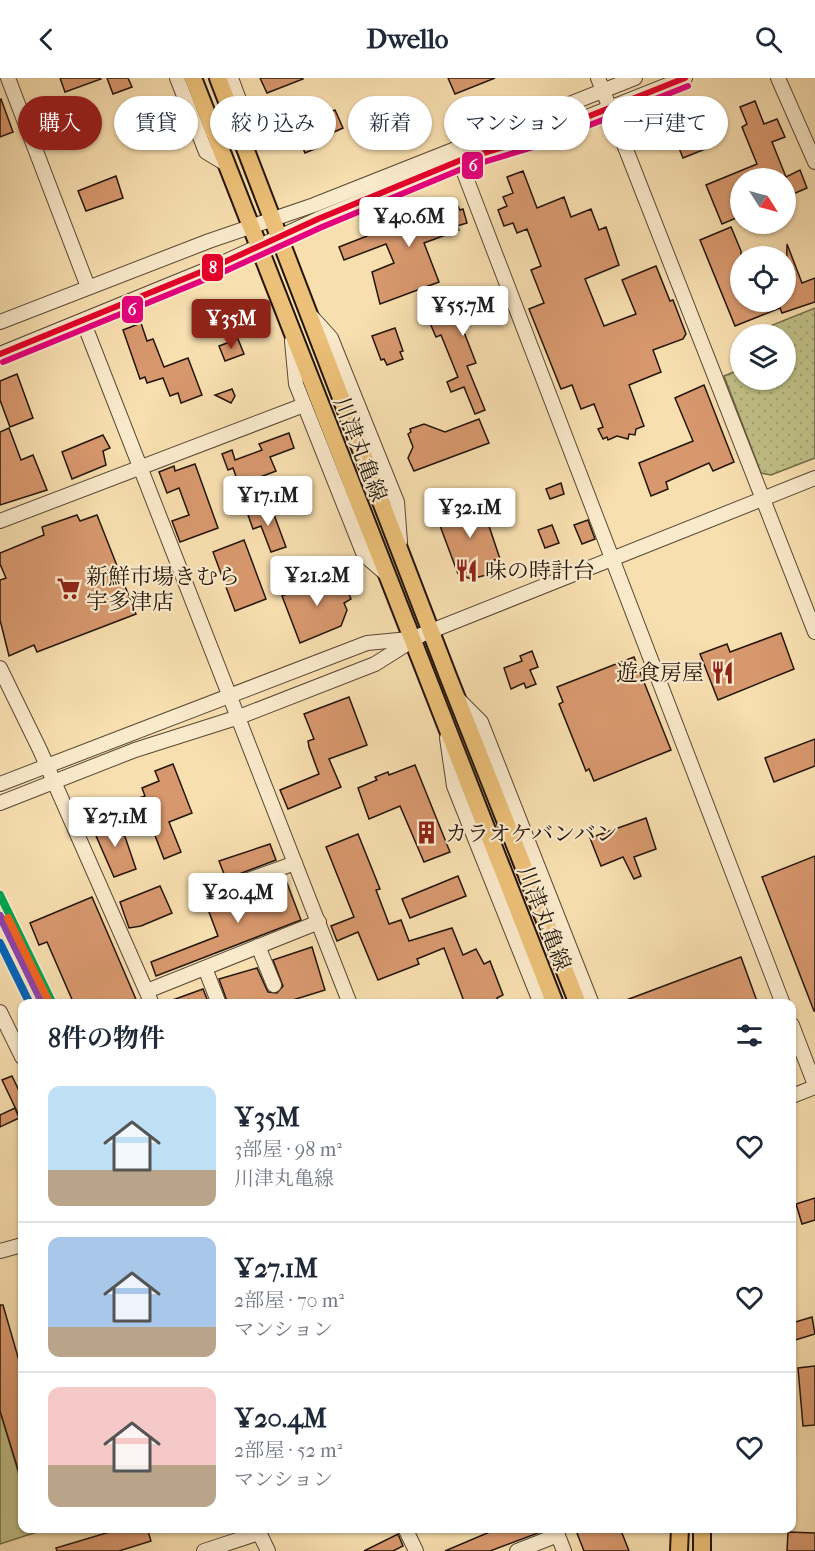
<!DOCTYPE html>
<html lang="ja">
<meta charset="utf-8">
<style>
body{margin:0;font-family:"IM FELL French Canon","Noto Serif JP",serif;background:#f6f6f7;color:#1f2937;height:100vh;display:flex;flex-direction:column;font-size:22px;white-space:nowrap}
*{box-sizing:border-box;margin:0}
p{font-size:20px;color:#747a83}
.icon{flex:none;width:33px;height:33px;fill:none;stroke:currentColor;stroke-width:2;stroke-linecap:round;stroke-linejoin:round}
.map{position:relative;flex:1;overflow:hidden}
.details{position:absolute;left:18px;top:921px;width:778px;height:534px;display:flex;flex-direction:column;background:#fff;border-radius:12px;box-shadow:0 2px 4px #0004}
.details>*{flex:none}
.top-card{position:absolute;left:18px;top:18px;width:780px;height:54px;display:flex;gap:12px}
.needle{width:39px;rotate:126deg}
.tools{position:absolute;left:730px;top:90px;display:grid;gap:12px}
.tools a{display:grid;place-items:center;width:66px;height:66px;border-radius:50%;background:#fff;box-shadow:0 2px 4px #0004;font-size:30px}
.price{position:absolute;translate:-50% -51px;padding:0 14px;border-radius:6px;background:#fff;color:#222;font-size:20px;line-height:39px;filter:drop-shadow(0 2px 3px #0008)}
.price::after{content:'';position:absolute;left:50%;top:36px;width:18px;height:14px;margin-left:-9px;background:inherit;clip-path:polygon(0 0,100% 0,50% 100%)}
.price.active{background:#8f2418;color:#fff}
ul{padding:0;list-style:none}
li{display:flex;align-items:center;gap:18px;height:150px;padding:0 30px}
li+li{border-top:2px solid #e0e1e3}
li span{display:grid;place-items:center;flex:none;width:168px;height:120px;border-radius:12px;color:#555}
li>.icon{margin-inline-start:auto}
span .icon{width:72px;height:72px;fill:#fffc;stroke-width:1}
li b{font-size:26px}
h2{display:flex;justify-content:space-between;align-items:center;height:72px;padding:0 30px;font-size:26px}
.pill{padding:0 21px;border-radius:27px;background:#fff;box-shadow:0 2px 4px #0004;font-size:21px;line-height:54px}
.pill.active{background:#8f2418;color:#fff}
header{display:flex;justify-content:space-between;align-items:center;height:78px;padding:0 30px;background:#fff;font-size:27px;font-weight:800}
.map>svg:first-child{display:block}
</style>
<header><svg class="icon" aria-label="back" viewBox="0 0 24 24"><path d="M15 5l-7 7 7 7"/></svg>Dwello<svg class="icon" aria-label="search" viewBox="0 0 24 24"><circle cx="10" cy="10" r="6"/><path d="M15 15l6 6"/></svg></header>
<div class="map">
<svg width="815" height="1473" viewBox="0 0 815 1473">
<defs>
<pattern id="park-dots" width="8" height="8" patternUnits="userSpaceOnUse" patternTransform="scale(1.5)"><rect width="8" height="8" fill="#c0c188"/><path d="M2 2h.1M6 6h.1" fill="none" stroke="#a5a574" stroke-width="1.8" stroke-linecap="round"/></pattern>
</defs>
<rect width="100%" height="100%" fill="#f8dfb0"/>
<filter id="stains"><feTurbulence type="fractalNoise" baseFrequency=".00333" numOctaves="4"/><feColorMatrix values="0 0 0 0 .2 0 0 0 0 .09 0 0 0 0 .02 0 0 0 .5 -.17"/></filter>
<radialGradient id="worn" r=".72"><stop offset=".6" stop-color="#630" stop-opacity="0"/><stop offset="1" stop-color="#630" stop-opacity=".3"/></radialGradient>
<path fill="#c0c188" stroke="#726b49" stroke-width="1.5" d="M0,1333L22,1407V1450L36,1451L37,1454L0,1466Z"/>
<path fill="url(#park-dots)" stroke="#726b49" stroke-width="1.5" d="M815,230V380L771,397L761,395L724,298L741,291V302H786V256H757L755,254Z"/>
<g fill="#d8986e" stroke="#23150a" stroke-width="1.5">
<path d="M60,0H100L101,1L65,14Z"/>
<path d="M107,0H128L132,9L113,16Z"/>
<path d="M260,0H302L303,1L267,15Z"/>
<path d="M448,0H495L455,16Z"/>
<path d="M1,21L13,54L0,59V22Z"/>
<path d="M755,23L764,46L777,41L785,59L772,64L786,99L800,92L807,110L786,119V100H741V138L722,146L706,107L757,86L742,49L747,46L740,29Z"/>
<path d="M692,24L710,69L683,80L665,35Z"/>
<path d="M335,32L343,50L316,62L319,69L305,75L302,68L296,71L288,52Z"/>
<path d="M523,93L537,130L564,119L571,139L591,131L599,152L606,149L619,187L585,201L604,248L636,236L622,202L656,188L670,223L673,222L686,256L683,261L653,272L661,294L629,307L644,348L636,351L635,357L629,356L628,361L617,358L608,362L607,359L603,361L598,351L603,349L594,326L581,331L572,307L561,311L529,231L544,225L531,192L541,188L527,151L517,155L513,145L504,148L498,132L507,128L503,119L513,115L507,99Z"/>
<path d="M116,98L123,120L86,133L78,113Z"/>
<path d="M447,120L448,123L454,121L460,132L463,131L467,145L457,148L459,152L424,165L439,204L380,226L372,194L394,185L386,166L344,182L339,169L380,153L386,143Z"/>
<path d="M731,149L741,173V224H786L787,166L802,205L815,200V224L782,235L780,230L735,248L700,162Z"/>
<path d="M492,209L502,233L462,249L476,285L467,288L485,332L475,336L464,309L451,314L447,304L458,299L441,257L436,259L426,236Z"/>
<path d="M141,245L147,263L153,261L164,289L188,280L202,317L181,325L178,315L170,318L163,300L147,305L145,299L140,301L123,252Z"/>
<path d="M395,250L403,273L400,274L403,281L387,287L384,281L381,282L372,258Z"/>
<path d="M238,261L244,276L225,283L219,268Z"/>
<path d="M17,296L33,340L10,349L0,322V303Z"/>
<path d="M704,307L734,384L713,393L709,385L666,404L668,411L651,418L639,385L693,363L675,320Z"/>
<path d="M232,311L235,318L231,325L215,317Z"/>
<path d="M479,341L489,365L414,393L408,380L413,369L408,356L411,354L410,351L424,346L445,354Z"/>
<path d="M9,350L21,382L33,377L47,412L0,427V354Z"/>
<path d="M289,355L294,370L270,379L276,393L239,407L233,390L228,392L222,376L232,372L235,382L262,372L259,366Z"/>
<path d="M103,357L110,370L103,373L106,387L72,401L62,374Z"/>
<path d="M195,386L218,450L180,464L172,443L189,437L179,410L167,415L159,394L174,388L175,393Z"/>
<path d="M561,405L564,416L550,421L546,411Z"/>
<path d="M473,419L474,423L480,421L500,481L494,482L498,494L471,501L458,496L439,445L443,432L453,429L452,426Z"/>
<path d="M270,426L286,469L271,474L261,448L253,451L248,437L253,435L252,432Z"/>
<path d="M77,437L80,443L97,437L136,536L37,574L34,567L9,578L0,542V502L6,500L0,486V475L44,457L42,449Z"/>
<path d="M588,442L595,461L582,466L574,447Z"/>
<path d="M552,447L559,465L545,470L538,452Z"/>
<path d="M244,462L266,521L235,533L213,474Z"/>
<path d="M319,497L321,502L333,497L336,502L342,499L351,521L344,525L347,532L341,548L300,565L282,518L307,507L305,502Z"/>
<path d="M781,555L794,591L718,622L700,576L727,566L730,574Z"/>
<path d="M532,573L538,589L530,592L536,606L526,610L524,605L511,611L504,590L522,583L520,578Z"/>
<path d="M634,579L671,672L594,703L589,691L586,693L559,626L563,624L557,609Z"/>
<path d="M349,619L367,667L329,681L341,709L288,731L280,712L319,696L309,669L308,663L314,661L304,636Z"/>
<path d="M815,661V688L774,704L765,680Z"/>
<path d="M173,686L192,735L169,744L181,774L164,781L146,734L135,738L130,723L145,718L142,710L159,703L155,693Z"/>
<path d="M415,687L450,774L424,784L400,728L369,741L358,710L377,702L375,699L388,694L389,697Z"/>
<path d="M646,740L656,771L634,779L641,798L634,801L623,779L601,788L590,760Z"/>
<path d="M119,741L136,791L114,799L93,751Z"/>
<path d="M358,756L380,811L376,812L389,846L401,842L409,863L452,850L463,877L476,871L484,886L490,883L503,917L497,920L499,926H465L444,870L417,881L419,886L378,902L358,854L337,863L331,848L354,839L326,769Z"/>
<path d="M270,766L276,782L226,801L219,783Z"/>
<path d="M815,778V933H814L762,799Z"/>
<path d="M458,798L466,818L410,840L402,821Z"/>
<path d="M287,805L301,842L156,898L151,884L218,858L206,826L253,810L256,816Z"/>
<path d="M160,808L172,835L141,848L129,850L120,824Z"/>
<path d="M92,819L138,926H74L47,864L39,867L30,845Z"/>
<path d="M312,869L325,912L280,926H228L219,901L257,890L268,914L277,915L283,908L273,882Z"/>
<path d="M741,879L758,926H622L621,924Z"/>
<path d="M203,911L209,926H167V924Z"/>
<path d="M12,998L22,1019V1044L2,1002Z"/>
<path d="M15,1030L19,1040L0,1049V1037Z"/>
<path d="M815,1120V1142L802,1146L796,1126Z"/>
<path d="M0,1227H3L22,1293V1398H20L0,1333Z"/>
<path d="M812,1239L815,1256L792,1263V1245Z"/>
<path d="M815,1288V1347L803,1348L798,1290Z"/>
<path d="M123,1450H147L151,1463L119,1473H57L56,1470Z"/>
<path d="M499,1450L546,1452L490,1473H445Z"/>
<path d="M575,1450H620L629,1473H584Z"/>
<path d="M788,1454L815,1455V1473H787Z"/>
<path d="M398,1456L403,1468L393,1473H364Z"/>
</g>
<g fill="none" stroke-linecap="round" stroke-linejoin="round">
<defs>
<g id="minor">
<path d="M8,0L88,209"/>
<path d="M177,0L206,74L226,86"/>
<path d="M231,0L241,27L244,56"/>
<path d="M598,0L815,554"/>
<path d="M778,0L815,84"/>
<path d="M455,71L783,926"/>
<path d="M312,239L331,260L397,424L400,464"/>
<path d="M83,243L350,926"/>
<path d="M0,244L209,163L314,127L635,0"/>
<path d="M292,263L296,306L364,477L386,496"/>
<path d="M0,276L218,187L318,141L461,82L534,60L685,0"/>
<path d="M0,443L304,327"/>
<path d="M0,590L40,672L152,926"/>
<path d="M459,622L481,644L592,926"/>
<path d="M447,660L454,708L541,926"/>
<path d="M0,706L367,565L409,561"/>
<path d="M0,725L135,672L239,639L375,586L421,557L815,400"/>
<path d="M229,809L295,785"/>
<path d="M258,868L274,907"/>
<path d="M205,890L219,926"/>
<path d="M147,913L319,844"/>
<path d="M0,934L22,979"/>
<path d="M792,947L815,1007"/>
<path d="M792,1018L815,1009"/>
<path d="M0,1173L22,1167"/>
<path d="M257,1450L268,1473"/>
<path d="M405,1450L416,1473"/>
<path d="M555,1450L564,1473"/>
<path d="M204,1473L259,1455"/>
<path d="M517,1473L558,1457"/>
</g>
<g id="major">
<path d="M193,0L555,926"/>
<path d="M218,0L448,598L578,926"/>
<path d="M679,1473L680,1450"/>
<path d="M702,1473V1450"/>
</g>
</defs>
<use href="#minor" stroke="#584834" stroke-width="16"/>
<use href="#major" stroke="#23150a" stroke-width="20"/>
<use href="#minor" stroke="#faeacc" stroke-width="14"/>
<use href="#major" stroke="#ecc078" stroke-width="16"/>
<defs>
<path id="bus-1" d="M0,276L218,187L318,141L461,82L534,60L685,0"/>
<path id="bus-2" d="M3,284L221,195L322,149L464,90L537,68L688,8"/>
</defs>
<use href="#bus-1" stroke="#faeacc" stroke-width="10"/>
<use href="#bus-2" stroke="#faeacc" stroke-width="10"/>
<use href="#bus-1" stroke="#e4002b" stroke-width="6"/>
<use href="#bus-2" stroke="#e5007d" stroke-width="6"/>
<defs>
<path id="rail-1" d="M0,817L53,926"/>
<path id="rail-2" d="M0,838L43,926"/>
<path id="rail-3" d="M0,865L30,926"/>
<path id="rail-4" d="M8,840L48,922"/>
</defs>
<use href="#rail-1" stroke="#faeacc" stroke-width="12"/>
<use href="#rail-2" stroke="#faeacc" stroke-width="12"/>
<use href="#rail-3" stroke="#faeacc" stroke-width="12"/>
<use href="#rail-4" stroke="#faeacc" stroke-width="12"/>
<use href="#rail-1" stroke="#00a651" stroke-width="8"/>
<use href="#rail-2" stroke="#8e44ad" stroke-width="8"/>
<use href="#rail-3" stroke="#0065bd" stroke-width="8"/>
<use href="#rail-4" stroke="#f26522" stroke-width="8"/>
</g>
<defs>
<symbol id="restaurant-bare" viewBox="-9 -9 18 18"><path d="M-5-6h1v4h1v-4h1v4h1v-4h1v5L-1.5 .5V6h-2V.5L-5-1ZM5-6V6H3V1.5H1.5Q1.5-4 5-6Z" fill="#8f2418" stroke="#faeacc" stroke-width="2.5" paint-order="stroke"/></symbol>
<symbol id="supermarket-bare" viewBox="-9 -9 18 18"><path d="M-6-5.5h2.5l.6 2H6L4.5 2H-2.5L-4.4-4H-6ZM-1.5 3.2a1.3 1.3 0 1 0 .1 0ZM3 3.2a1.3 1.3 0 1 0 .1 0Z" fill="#8f2418" stroke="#faeacc" stroke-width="2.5" paint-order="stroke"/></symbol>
<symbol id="building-bare" viewBox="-9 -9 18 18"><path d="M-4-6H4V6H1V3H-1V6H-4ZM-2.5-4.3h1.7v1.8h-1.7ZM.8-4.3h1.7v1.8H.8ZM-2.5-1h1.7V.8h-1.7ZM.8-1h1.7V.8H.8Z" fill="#8f2418" stroke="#faeacc" stroke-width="2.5" paint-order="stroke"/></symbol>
</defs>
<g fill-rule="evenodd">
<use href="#restaurant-bare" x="450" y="476" width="33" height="33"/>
<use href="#supermarket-bare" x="52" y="494" width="33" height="33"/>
<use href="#restaurant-bare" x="706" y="578" width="33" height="33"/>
<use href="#building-bare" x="410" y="738" width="33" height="33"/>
</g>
<g text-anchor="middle" stroke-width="4.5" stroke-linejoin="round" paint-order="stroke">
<g font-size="22" fill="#23150a" stroke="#faeacc">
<text transform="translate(361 371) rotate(69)" y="8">川津丸亀線</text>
<text transform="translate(545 840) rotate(69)" y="8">川津丸亀線</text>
</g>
<g font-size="22" fill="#23150a" stroke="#faeacc" text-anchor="start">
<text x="485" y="500">味の時計台</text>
<text x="86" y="506">新鮮市場きむら<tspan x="86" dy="25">宇多津店</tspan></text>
<text x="704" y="602" text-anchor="end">遊食房屋</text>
<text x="445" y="763">カラオケバンバン</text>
</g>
</g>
<g stroke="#faeacc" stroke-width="2">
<rect x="461" y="73" width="23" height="29" rx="6" fill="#e5007d"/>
<rect x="201" y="175" width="23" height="29" rx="6" fill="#e4002b"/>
<rect x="121" y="217" width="23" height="29" rx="6" fill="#e5007d"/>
</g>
<g font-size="16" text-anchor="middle" font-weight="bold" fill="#fff">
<text x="473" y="93">6</text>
<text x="213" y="195">8</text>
<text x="132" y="237">6</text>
</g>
<rect width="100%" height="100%" filter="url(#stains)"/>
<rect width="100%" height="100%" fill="url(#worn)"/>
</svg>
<div class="tools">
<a><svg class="needle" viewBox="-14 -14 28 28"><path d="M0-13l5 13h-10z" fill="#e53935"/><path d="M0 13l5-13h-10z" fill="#747a83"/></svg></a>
<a><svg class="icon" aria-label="locate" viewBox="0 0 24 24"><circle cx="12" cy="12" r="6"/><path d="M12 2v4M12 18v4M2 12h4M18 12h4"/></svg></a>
<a><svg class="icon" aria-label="layers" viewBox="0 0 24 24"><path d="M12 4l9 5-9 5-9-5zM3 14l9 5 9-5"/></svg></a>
</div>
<b class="price" style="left:409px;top:170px">¥40.6M</b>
<b class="price" style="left:463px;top:259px">¥55.7M</b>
<b class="price active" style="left:231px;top:272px">¥35M</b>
<b class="price" style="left:268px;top:449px">¥17.1M</b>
<b class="price" style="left:470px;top:461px">¥32.1M</b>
<b class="price" style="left:317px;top:529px">¥21.2M</b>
<b class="price" style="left:115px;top:770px">¥27.1M</b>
<b class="price" style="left:238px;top:846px">¥20.4M</b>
<div class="top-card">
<a class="pill active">購入</a>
<a class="pill">賃貸</a>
<a class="pill">絞り込み</a>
<a class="pill">新着</a>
<a class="pill">マンション</a>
<a class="pill">一戸建て</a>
</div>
<section class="details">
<h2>8件の物件<svg class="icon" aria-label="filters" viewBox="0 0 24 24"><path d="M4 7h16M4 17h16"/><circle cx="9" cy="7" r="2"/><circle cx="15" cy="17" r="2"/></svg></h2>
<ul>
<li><span style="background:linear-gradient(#bfe0f5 70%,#b9a48a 0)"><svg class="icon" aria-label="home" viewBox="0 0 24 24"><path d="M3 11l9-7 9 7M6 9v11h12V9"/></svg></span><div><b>¥35M</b><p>3部屋 · 98 m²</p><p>川津丸亀線</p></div><svg class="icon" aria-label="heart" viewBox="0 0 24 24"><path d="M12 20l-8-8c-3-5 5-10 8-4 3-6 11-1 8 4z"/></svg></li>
<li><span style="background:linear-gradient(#a9c7e8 75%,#b9a48a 0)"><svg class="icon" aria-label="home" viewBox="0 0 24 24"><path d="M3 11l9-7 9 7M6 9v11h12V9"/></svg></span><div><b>¥27.1M</b><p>2部屋 · 70 m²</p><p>マンション</p></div><svg class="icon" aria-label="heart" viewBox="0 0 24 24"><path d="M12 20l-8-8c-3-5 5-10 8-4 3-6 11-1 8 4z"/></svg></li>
<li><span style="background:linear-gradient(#f6c9c9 65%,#b9a48a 0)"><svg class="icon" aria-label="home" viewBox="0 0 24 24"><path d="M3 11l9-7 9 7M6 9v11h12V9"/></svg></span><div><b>¥20.4M</b><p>2部屋 · 52 m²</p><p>マンション</p></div><svg class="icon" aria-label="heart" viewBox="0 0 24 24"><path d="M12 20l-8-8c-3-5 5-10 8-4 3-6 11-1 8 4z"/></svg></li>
</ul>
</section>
</div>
